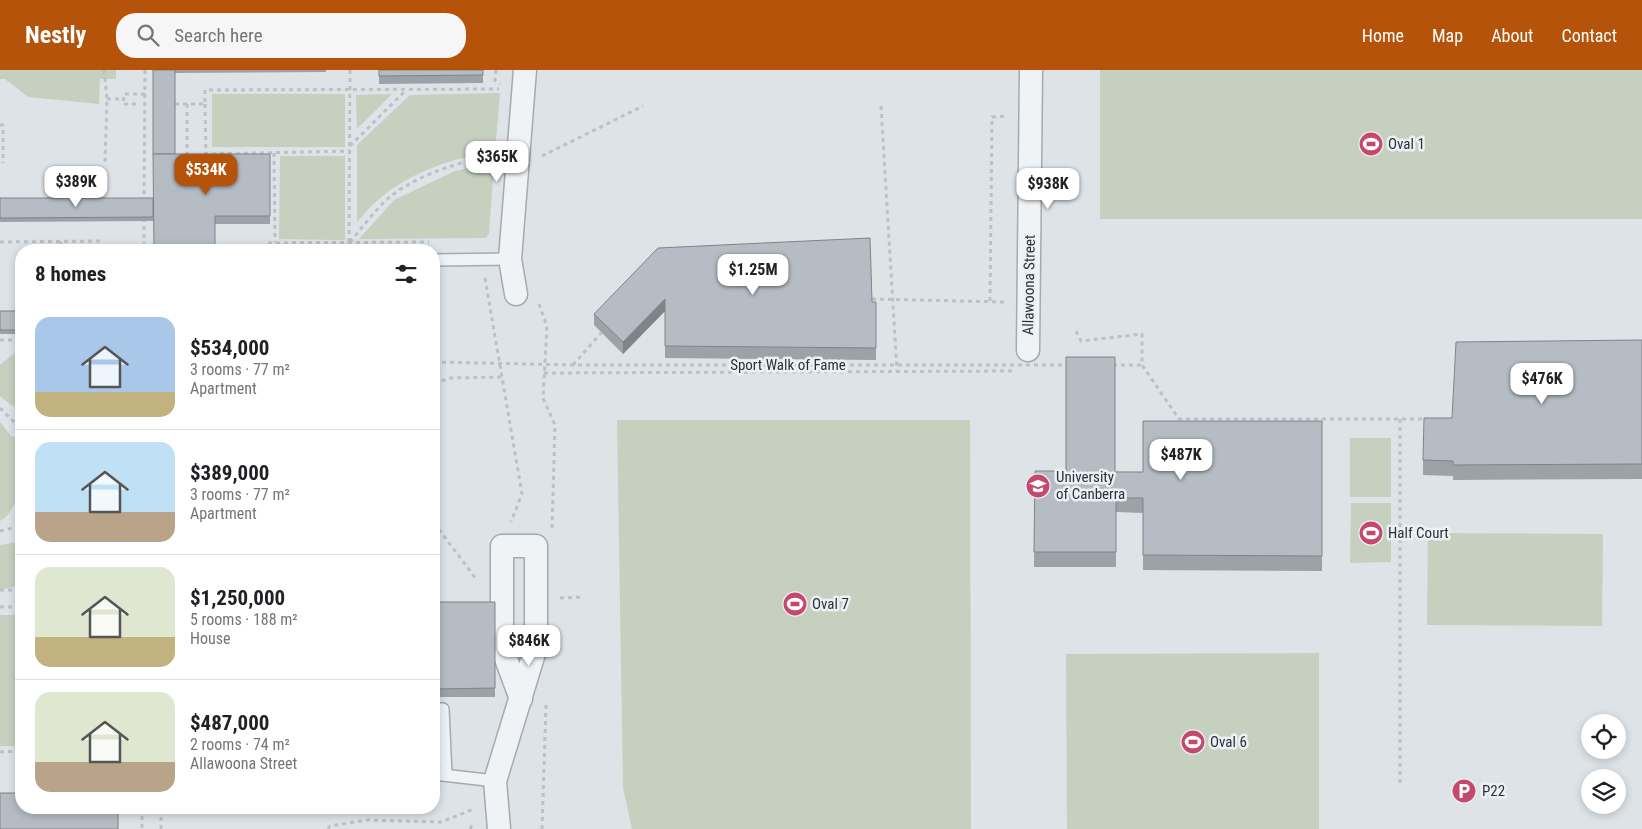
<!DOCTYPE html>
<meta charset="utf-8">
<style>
body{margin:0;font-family:"Roboto Condensed",sans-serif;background:#f6f6f6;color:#202124;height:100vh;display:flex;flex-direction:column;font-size:19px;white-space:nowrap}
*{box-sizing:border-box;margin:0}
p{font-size:16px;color:#757577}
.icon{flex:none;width:28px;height:28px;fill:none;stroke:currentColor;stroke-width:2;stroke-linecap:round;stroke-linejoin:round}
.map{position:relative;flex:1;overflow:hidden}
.drawer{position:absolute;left:15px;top:174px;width:425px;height:570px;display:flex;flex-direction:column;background:#fff;border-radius:20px;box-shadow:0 2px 8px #0003}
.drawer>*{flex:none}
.controls{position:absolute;left:1581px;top:644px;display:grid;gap:10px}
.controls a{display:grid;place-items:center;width:45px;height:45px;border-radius:50%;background:#fff;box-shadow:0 2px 8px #0003;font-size:25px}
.price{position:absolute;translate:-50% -42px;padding:0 11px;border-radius:10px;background:#fff;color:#222;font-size:16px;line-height:32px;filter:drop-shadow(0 1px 2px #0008)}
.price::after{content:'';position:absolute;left:50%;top:30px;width:15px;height:11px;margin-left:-8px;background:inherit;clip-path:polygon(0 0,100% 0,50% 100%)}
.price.current{background:#b45309;color:#fff}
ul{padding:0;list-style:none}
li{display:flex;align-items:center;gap:15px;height:125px;padding:0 20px}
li+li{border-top:1px solid #e0e0e0}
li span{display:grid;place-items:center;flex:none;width:140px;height:100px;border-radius:15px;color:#555}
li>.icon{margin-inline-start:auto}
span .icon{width:60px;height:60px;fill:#fffc;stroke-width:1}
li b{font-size:21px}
h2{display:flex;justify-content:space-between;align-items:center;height:60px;padding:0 20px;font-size:21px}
header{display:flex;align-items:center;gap:30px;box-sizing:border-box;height:70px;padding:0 25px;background:#b45309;color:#fff}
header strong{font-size:24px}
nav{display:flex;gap:28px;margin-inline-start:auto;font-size:18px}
.search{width:350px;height:45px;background:#f6f6f6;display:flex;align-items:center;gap:12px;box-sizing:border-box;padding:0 18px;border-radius:20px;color:#757577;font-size:19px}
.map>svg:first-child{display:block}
</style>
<header>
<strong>Nestly</strong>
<div class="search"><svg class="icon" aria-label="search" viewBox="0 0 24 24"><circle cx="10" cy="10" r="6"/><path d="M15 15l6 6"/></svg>Search here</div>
<nav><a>Home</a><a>Map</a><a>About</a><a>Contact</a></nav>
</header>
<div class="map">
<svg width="1642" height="759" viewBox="0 0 1642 759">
<rect width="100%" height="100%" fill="#dee3e7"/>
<g fill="#c6d0bf">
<path d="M0,0H116V9H100L99,34L28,27L5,9H0Z"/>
<rect x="1100" y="0" width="542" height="149"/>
<path d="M500,23L495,82C456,86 408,103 378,130C370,136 364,145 357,152V75L410,25Z"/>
<rect x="212" y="24" width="133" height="53"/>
<path d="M392,24L357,59L356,25Z"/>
<path d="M280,86H345V170L279,169Z"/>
<path d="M494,92L489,163L486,168L359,169L394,130L455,101Z"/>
<path d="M21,283V338L11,335L0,326V295L12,285Z"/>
<path d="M617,350H970L971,759H632L623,718Z"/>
<path d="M0,352L11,366L21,369C21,392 24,438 0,451Z"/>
<rect x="1350" y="368" width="41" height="59"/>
<path d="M1351,433H1391V492L1350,493Z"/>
<path d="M1428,463L1603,464L1602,556L1427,555Z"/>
<path d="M21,471V515L0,520V475Z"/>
<rect x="0" y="545" width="21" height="131"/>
<path d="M1319,583V759H1067L1066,584Z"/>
</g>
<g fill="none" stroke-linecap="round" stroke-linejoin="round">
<defs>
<g id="lane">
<path d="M434,190L510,189"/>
<path d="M434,639H443L446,705"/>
<path d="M434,704L495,711"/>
</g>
<g id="street">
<path d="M516,224L510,189L525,0"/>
<path d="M1028,280L1031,0"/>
<path d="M499,759L495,711L536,577V476H502V578L521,629"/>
</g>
</defs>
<use href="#lane" stroke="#a4aab0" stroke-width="14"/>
<use href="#street" stroke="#a4aab0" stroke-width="25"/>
<g stroke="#bcc1c5" stroke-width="3" stroke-dasharray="4 4" stroke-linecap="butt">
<path d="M104,0L107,29L105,92"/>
<path d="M350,0L349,177L352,180"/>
<path d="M496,0L495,11L500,14"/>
<path d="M107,29H124"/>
<path d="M136,34H123L124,24H145"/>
<path d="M175,34H205V20L499,19"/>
<path d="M187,34V86"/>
<path d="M205,34L206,84L350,81"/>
<path d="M881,36L897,301"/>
<path d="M0,55H3V93"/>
<path d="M350,76L406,20"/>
<path d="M274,83L275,172"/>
<path d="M542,86L643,36"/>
<path d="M144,132L145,0"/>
<path d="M144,148V180"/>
<path d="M0,172L101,171"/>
<path d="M60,172L65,180"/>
<path d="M350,172C363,157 376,138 391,126C416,106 464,89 495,87"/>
<path d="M268,173L429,172"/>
<path d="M485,208L522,424L511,452"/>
<path d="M872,229L1005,232"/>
<path d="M990,231L992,47L1006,46"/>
<path d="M539,234L547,256L543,328L555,355L552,459"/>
<path d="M1076,261L1081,271L1142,264V295L1179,349H1427"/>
<path d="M0,270H21"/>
<path d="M573,295L601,263"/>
<path d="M544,303L1016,301"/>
<path d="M434,313L451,308L501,307"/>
<path d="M0,338L13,351L21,354"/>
<path d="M1400,349V713"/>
<path d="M434,453L477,510"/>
<path d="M0,461L21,456"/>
<path d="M434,484L437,495"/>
<path d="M0,520H21"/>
<path d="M560,528L583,527"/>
<path d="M0,537H21"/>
<path d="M0,682L21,681"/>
<path d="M142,738V759"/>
<path d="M161,759V738"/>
<path d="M328,759L330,756L367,750L441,752L474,739"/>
<path d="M470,759L473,753"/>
<path d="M542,759L546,635"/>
</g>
<use href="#lane" stroke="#f0f3f5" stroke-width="11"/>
<use href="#street" stroke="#f0f3f5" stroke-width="22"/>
<g stroke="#bcc1c5" stroke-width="3" stroke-dasharray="4 4" stroke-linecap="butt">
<path d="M434,292L573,295H1069"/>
<path d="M1113,295H1142"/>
</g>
</g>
<g fill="#9ca2a8">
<path d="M175,0H326V2L175,3Z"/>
<path d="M379,0H483V13L379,14Z"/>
<path d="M175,84H270V154H215Z"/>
<path d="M0,128H153V151L0,152Z"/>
<path d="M876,232V290L665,288V241L623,284L594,255V244Z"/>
<rect x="0" y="241" width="21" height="23"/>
<path d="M1642,270V409L1453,410V406L1423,405V390L1452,348Z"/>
<path d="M1322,351V501L1143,500V443L1116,442V497H1034L1035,401L1143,402Z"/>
<rect x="434" y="532" width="61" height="95"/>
</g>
<path fill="#7f8488" d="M665,229V241L623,284V272Z"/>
<g fill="#b5bcc3" stroke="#7f8488">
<rect x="153" y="0" width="22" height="84"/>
<path d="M379,0H483V5L379,6Z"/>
<path d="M153,84H270V146H215V180H154Z"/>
<path d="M0,128H153V147L0,148Z"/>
<path d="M870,168L872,232H876V278L665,276V229L623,272L594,244L658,178Z"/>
<rect x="0" y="241" width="21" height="19"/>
<path d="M1642,270V394L1453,395V391L1423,390L1424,348H1452L1456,272Z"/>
<path d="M1066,287H1115V402H1143V351H1322V486L1143,485V428H1116V482H1034L1035,401H1066Z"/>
<path d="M434,532H495V618L434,619Z"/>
<path d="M0,723H21V738H118V759H0Z"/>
</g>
<defs>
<symbol id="stadium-disc" viewBox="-11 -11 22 22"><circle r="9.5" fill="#c6496d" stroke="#edf1f4"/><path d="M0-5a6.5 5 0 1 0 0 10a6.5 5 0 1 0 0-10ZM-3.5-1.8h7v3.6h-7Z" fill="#fff"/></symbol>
<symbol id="university-disc" viewBox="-11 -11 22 22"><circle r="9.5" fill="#c6496d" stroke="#edf1f4"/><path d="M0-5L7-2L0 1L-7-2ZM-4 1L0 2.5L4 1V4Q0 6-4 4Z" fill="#fff"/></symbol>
<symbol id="parking-disc" viewBox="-11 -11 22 22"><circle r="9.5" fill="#c6496d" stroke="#edf1f4"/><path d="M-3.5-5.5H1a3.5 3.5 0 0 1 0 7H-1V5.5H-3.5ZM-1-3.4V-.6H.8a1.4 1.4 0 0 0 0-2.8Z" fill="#fff"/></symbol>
</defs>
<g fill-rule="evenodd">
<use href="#stadium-disc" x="1357" y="60" width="28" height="28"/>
<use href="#university-disc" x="1024" y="402" width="28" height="28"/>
<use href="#stadium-disc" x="1357" y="449" width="28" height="28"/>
<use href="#stadium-disc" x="781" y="520" width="28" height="28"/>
<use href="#stadium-disc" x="1179" y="658" width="28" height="28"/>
<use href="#parking-disc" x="1450" y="707" width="28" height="28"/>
</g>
<g text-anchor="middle" stroke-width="5" stroke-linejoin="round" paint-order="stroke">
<g font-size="15" fill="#28323c" stroke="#edf1f4" text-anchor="start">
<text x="1388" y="79">Oval 1</text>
<text x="1056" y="412">University<tspan x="1056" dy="17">of Canberra</tspan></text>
<text x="1388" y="468">Half Court</text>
<text x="812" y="539">Oval 7</text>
<text x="1210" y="677">Oval 6</text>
<text x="1482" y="726">P22</text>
</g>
<g font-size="15" fill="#28323c" stroke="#edf1f4">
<text transform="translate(1029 215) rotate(-89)" y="5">Allawoona Street</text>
<text x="788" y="300">Sport Walk of Fame</text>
</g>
</g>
</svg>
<div class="controls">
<a><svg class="icon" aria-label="locate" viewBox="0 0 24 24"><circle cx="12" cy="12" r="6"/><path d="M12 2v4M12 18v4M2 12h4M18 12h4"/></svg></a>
<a><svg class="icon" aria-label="layers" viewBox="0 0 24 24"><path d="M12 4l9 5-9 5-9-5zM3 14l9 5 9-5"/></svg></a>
</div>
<b class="price" style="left:497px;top:113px">$365K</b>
<b class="price current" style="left:206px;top:126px">$534K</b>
<b class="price" style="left:76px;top:138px">$389K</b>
<b class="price" style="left:1048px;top:140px">$938K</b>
<b class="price" style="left:753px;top:226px">$1.25M</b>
<b class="price" style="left:1542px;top:335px">$476K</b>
<b class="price" style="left:1181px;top:411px">$487K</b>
<b class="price" style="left:529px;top:597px">$846K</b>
<section class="drawer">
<h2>8 homes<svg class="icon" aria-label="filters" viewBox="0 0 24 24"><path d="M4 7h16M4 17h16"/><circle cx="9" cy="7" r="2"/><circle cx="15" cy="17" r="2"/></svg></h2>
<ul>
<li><span style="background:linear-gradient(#a9c7e8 75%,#c2b280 0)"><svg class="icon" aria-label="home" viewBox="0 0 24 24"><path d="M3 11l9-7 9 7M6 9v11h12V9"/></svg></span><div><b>$534,000</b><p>3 rooms · 77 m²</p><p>Apartment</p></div></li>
<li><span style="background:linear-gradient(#bfe0f5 70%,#b9a48a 0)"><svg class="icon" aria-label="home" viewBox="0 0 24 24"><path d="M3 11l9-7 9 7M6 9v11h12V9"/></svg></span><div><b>$389,000</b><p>3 rooms · 77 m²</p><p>Apartment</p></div></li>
<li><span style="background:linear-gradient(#dfe7d0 70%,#c2b280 0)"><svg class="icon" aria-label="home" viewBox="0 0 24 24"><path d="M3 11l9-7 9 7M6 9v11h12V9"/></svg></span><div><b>$1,250,000</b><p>5 rooms · 188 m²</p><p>House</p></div></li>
<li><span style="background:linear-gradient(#dfe7d0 70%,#b9a48a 0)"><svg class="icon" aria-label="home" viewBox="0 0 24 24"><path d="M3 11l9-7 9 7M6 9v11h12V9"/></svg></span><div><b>$487,000</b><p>2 rooms · 74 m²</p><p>Allawoona Street</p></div></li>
</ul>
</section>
</div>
